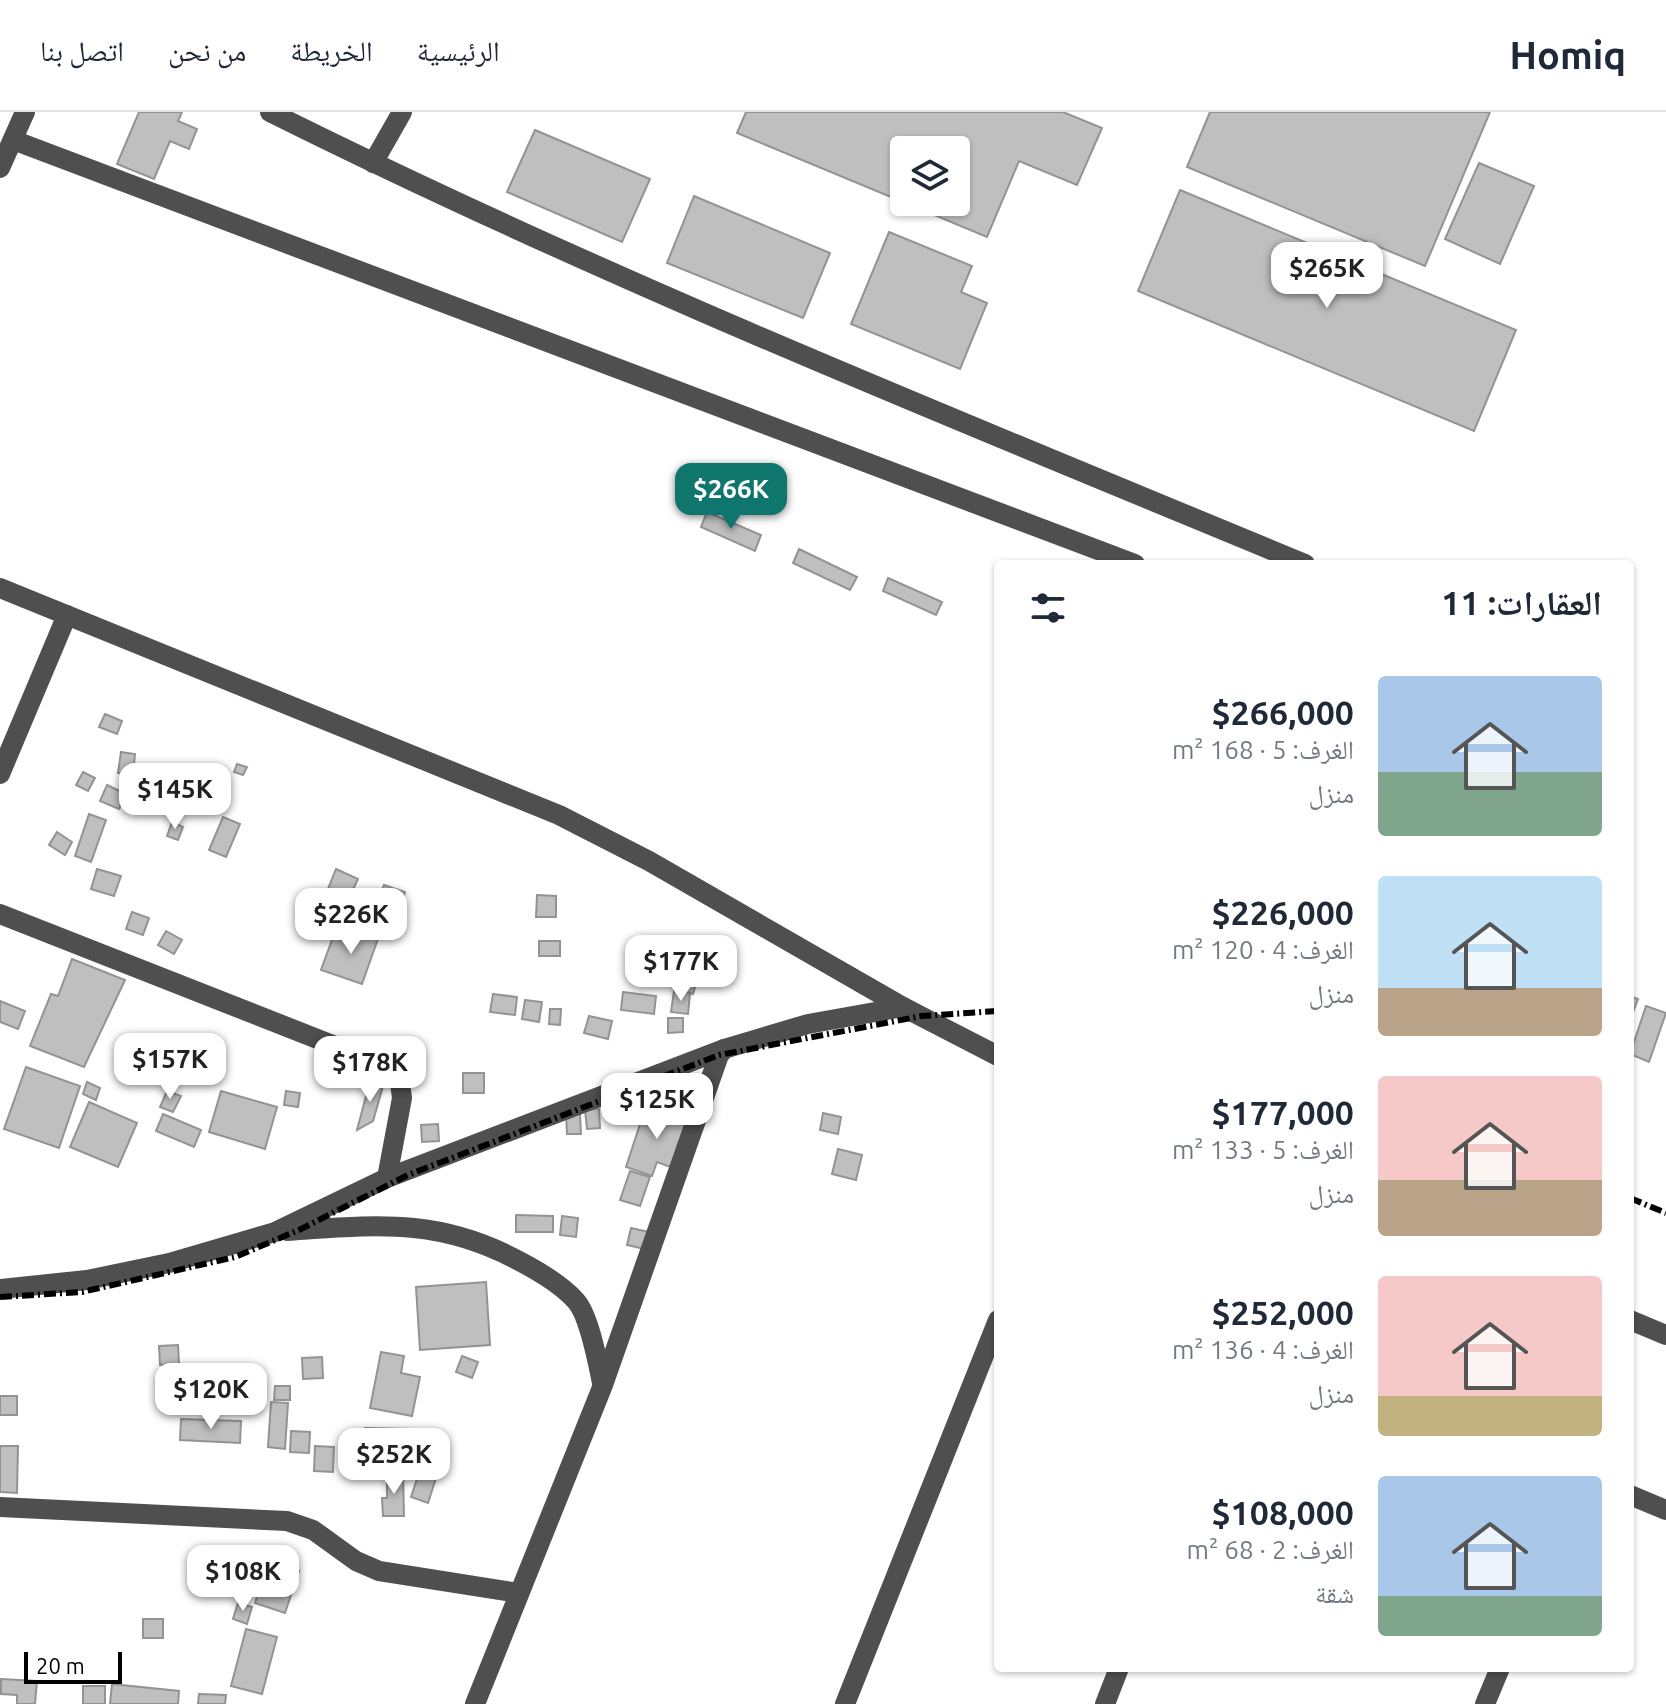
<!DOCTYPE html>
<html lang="ar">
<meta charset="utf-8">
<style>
body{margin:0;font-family:Ubuntu,"Noto Naskh Arabic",sans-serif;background:#f6f6f7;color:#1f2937;direction:rtl;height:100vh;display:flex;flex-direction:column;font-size:30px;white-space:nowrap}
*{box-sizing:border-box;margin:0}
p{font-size:26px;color:#747a83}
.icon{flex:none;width:44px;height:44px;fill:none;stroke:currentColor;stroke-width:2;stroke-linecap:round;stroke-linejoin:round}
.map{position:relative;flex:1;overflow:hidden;direction:ltr}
.side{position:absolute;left:994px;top:448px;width:640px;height:1112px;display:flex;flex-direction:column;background:#fff;border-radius:8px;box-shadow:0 2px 6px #0004;direction:rtl}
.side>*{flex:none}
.buttons{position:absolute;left:890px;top:24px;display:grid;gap:16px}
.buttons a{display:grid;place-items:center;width:80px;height:80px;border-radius:8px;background:#fff;box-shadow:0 2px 6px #0004;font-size:40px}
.scale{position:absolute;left:24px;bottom:20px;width:98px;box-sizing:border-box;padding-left:8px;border:4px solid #000;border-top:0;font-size:22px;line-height:28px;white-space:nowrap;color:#000;-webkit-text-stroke:6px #fff;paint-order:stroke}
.price{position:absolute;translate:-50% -68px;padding:0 18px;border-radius:16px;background:#fff;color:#222;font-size:26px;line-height:52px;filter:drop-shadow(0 2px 4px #0008)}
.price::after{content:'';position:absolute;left:50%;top:48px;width:24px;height:18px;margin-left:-12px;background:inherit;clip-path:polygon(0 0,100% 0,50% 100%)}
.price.active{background:#0f766e;color:#fff}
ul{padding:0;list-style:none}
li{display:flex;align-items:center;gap:24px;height:200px;padding:0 32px}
li span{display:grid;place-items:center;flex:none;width:224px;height:160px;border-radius:8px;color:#555}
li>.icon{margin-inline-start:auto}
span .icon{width:96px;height:96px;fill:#fffc;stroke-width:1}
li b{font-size:34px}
h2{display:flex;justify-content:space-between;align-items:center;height:96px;padding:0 32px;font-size:34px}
header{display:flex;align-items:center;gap:48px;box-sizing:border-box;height:112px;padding:0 40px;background:#fff;border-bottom:2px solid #e0e1e3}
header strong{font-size:38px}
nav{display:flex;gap:44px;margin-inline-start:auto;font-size:28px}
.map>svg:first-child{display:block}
</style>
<header>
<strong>Homiq</strong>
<nav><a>الرئيسية</a><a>الخريطة</a><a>من نحن</a><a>اتصل بنا</a></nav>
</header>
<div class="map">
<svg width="1666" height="1592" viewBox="0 0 1666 1592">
<rect width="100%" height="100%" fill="#fff"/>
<g fill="#bfbfbf" stroke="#939393" stroke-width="2" fill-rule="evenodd">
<path d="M139,0H182L178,9L197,17L189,37L170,29L154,67L117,52Z"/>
<path d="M746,0H1063L1102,16L1077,73L1019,49L987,125L737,21ZM904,38H956V90H904Z"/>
<path d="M1210,0H1490L1425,154L1187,55Z"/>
<path d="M535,18L650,67L622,130L507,80Z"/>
<path d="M1479,51L1534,74L1500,152L1445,127Z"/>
<path d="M1180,78L1516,218L1474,319L1138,179Z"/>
<path d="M694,84L830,141L803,206L667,151Z"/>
<path d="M889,120L972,154L961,180L987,191L960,257L851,212Z"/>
<path d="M707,400L761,423L755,439L701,415Z"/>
<path d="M799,437L857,465L850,478L793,451Z"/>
<path d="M888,466L942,490L936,503L883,479Z"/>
<path d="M105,602L122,609L117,622L99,615Z"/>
<path d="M121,640L135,642L133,663L118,661Z"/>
<path d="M237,652L247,655L243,663L234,660Z"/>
<path d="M83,660L95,666L88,679L76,673Z"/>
<path d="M107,673L126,682L119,697L100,689Z"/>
<path d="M89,702L106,708L91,750L75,744Z"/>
<path d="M223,705L240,712L226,745L209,738Z"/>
<path d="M172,710L183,715L178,728L167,724Z"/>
<path d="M57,720L72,730L65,743L49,733Z"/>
<path d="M97,757L121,764L114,784L91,777Z"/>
<path d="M336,757L358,767L349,786L328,777Z"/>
<path d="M384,773L405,780L397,802L376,795Z"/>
<path d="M537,783L556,784V805H536Z"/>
<path d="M132,800L149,806L143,823L126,817Z"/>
<path d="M356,817L379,824L362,872L321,858L333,825L351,831Z"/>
<path d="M166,819L182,828L174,842L158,833Z"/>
<rect x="539" y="829" width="21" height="15"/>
<path d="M689,831L707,837L701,857L682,851Z"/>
<path d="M635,834L670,840L667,861L632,855Z"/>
<path d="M713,838L731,844L724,864L706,858Z"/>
<path d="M72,847L125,868L84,955L30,934L51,882L58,884Z"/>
<path d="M682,857L699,862L693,882L676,876Z"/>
<path d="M674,879L690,881L688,902L671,900Z"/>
<path d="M623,880L656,884L654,902L621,898Z"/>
<path d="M493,882L517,885L515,903L490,900Z"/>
<path d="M1630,884L1638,887L1630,908Z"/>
<path d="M525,888L542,890L539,910L522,907Z"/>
<path d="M0,889L25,899L18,917L0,910Z"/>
<path d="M1646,894L1666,901L1649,950L1630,942Z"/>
<path d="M550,897H561L560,913L549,912Z"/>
<path d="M589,904L612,909L608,927L584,921Z"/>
<path d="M668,906H683V920L668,921Z"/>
<path d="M26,955L80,974L59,1036L4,1017Z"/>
<rect x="463" y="961" width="21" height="20"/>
<path d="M370,969L383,974L373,1009L357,1018Z"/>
<path d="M87,970L100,976L96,988L83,982Z"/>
<path d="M167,979L181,984L173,1000L160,995Z"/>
<path d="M221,979L277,995L265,1037L209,1020Z"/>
<path d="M286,979L300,981L298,995L284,993Z"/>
<path d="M89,990L137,1011L118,1055L70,1035Z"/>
<path d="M646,994L689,1008L673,1056L657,1050L652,1064L626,1055Z"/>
<path d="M599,997L600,1016L587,1017L585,998Z"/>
<path d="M823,1001L841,1005L838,1022L820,1018Z"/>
<path d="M163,1002L201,1018L194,1035L156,1019Z"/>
<path d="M566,1002H580L581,1022H567Z"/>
<path d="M438,1012L439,1029L422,1030L421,1013Z"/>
<path d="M838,1037L862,1043L856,1068L832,1062Z"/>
<path d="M630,1059L650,1065L640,1094L620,1088Z"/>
<path d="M516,1103L553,1104V1120H516Z"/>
<path d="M562,1104L578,1106L576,1125L560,1123Z"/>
<path d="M631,1116L649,1120L645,1137L627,1133Z"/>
<path d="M486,1170L490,1233L420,1238L416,1175Z"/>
<path d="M178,1233L179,1252L160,1253L159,1234Z"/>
<path d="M381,1240L404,1244L401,1261L420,1265L412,1304L370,1296Z"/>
<path d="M462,1244L478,1250L472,1266L456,1260Z"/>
<path d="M322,1245L323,1266L303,1267L302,1246Z"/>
<path d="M275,1274H290V1288H274Z"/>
<path d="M171,1277H194L193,1299H171Z"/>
<path d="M258,1278L259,1298H239L238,1279Z"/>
<rect x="0" y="1284" width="17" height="19"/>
<path d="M271,1290L288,1291L285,1337L268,1335Z"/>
<path d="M181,1307L241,1309L240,1331L180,1328Z"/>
<path d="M365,1316L411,1317L410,1350L369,1348V1331L364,1330Z"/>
<path d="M291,1319L310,1320L309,1341L290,1340Z"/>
<path d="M0,1334H18L17,1381L0,1380Z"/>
<path d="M315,1334L334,1335L333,1360L314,1359Z"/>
<path d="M420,1358L437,1363L428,1391L411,1385Z"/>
<path d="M387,1362H403L404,1404H383L382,1386H387Z"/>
<path d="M269,1449L299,1459L285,1501L255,1491Z"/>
<path d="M238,1491L252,1495L247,1512L233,1507Z"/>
<rect x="143" y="1507" width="20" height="19"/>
<path d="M246,1517L277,1525L262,1582L231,1574Z"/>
<path d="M1,1567L37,1569L35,1592H17V1583L1,1582Z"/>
<path d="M112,1572L179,1579L178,1592H110Z"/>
<rect x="83" y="1574" width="22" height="18"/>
<path d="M199,1582L226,1583L225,1592H198Z"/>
</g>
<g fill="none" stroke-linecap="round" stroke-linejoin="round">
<g stroke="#4f4f4f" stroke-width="20">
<path d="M270,0C607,168 958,308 1305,452"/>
<path d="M13,28L1135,452"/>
<path d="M373,51L402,0"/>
<path d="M0,56L25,0"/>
<path d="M0,476L559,703L649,749L903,895L998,944"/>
<path d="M0,662L67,503"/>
<path d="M0,802L386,954L400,971L402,986L387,1066"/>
<path d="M287,1119C376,1113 439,1105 521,1150C540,1160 562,1173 576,1189C589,1203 598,1251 602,1271"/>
<path d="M0,1177L87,1168L169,1151L275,1120L387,1066L724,937L808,912L903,895"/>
<path d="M1630,1208L1666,1223"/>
<path d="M1630,1383L1666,1398"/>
<path d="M0,1395L287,1409L313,1418L356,1449L379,1459L519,1481"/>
<path d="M475,1592L603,1273L719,943L724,937"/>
<path d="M845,1592L998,1208"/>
<path d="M1105,1592L1119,1556"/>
<path d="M1485,1592L1500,1556"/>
</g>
<g stroke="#000" stroke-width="6" stroke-dasharray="12 4 2 4" stroke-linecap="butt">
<path d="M1630,1086L1666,1101"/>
<path d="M0,1185L82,1180L235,1145L299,1118L408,1063L719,943L922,904L998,899"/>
</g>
</g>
</svg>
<div class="buttons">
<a><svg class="icon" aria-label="layers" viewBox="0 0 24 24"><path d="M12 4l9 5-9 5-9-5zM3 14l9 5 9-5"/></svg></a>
</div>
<div class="scale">20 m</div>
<b class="price" style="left:1327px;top:198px">$265K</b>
<b class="price active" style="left:731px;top:419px">$266K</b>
<b class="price" style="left:175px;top:719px">$145K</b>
<b class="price" style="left:351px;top:844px">$226K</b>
<b class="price" style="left:681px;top:891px">$177K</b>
<b class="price" style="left:170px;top:989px">$157K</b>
<b class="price" style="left:370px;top:992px">$178K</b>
<b class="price" style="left:657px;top:1029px">$125K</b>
<b class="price" style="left:211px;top:1319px">$120K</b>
<b class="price" style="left:394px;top:1384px">$252K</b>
<b class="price" style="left:243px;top:1501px">$108K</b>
<section class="side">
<h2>العقارات: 11<svg class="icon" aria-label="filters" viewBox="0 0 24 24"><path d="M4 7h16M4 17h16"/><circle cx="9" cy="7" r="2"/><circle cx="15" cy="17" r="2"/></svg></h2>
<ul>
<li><span style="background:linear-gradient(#a9c7e8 60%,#7fa58c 0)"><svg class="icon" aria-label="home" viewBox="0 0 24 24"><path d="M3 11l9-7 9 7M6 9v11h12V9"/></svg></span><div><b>$266,000</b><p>الغرف: 5 · 168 m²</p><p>منزل</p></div></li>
<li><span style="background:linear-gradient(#bfe0f5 70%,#b9a48a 0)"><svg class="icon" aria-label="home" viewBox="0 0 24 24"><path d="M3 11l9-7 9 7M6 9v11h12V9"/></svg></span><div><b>$226,000</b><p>الغرف: 4 · 120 m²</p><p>منزل</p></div></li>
<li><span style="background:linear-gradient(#f6c9c9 65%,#b9a48a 0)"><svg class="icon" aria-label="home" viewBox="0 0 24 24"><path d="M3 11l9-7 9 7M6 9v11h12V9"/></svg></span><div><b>$177,000</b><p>الغرف: 5 · 133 m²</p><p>منزل</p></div></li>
<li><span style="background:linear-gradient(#f6c9c9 75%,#c2b280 0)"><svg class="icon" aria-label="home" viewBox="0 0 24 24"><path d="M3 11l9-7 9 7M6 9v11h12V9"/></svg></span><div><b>$252,000</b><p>الغرف: 4 · 136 m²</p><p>منزل</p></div></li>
<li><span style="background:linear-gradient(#a9c7e8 75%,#7fa58c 0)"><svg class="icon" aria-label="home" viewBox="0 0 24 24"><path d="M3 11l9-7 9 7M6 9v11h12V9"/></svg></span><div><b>$108,000</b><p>الغرف: 2 · 68 m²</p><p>شقة</p></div></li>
</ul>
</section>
</div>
